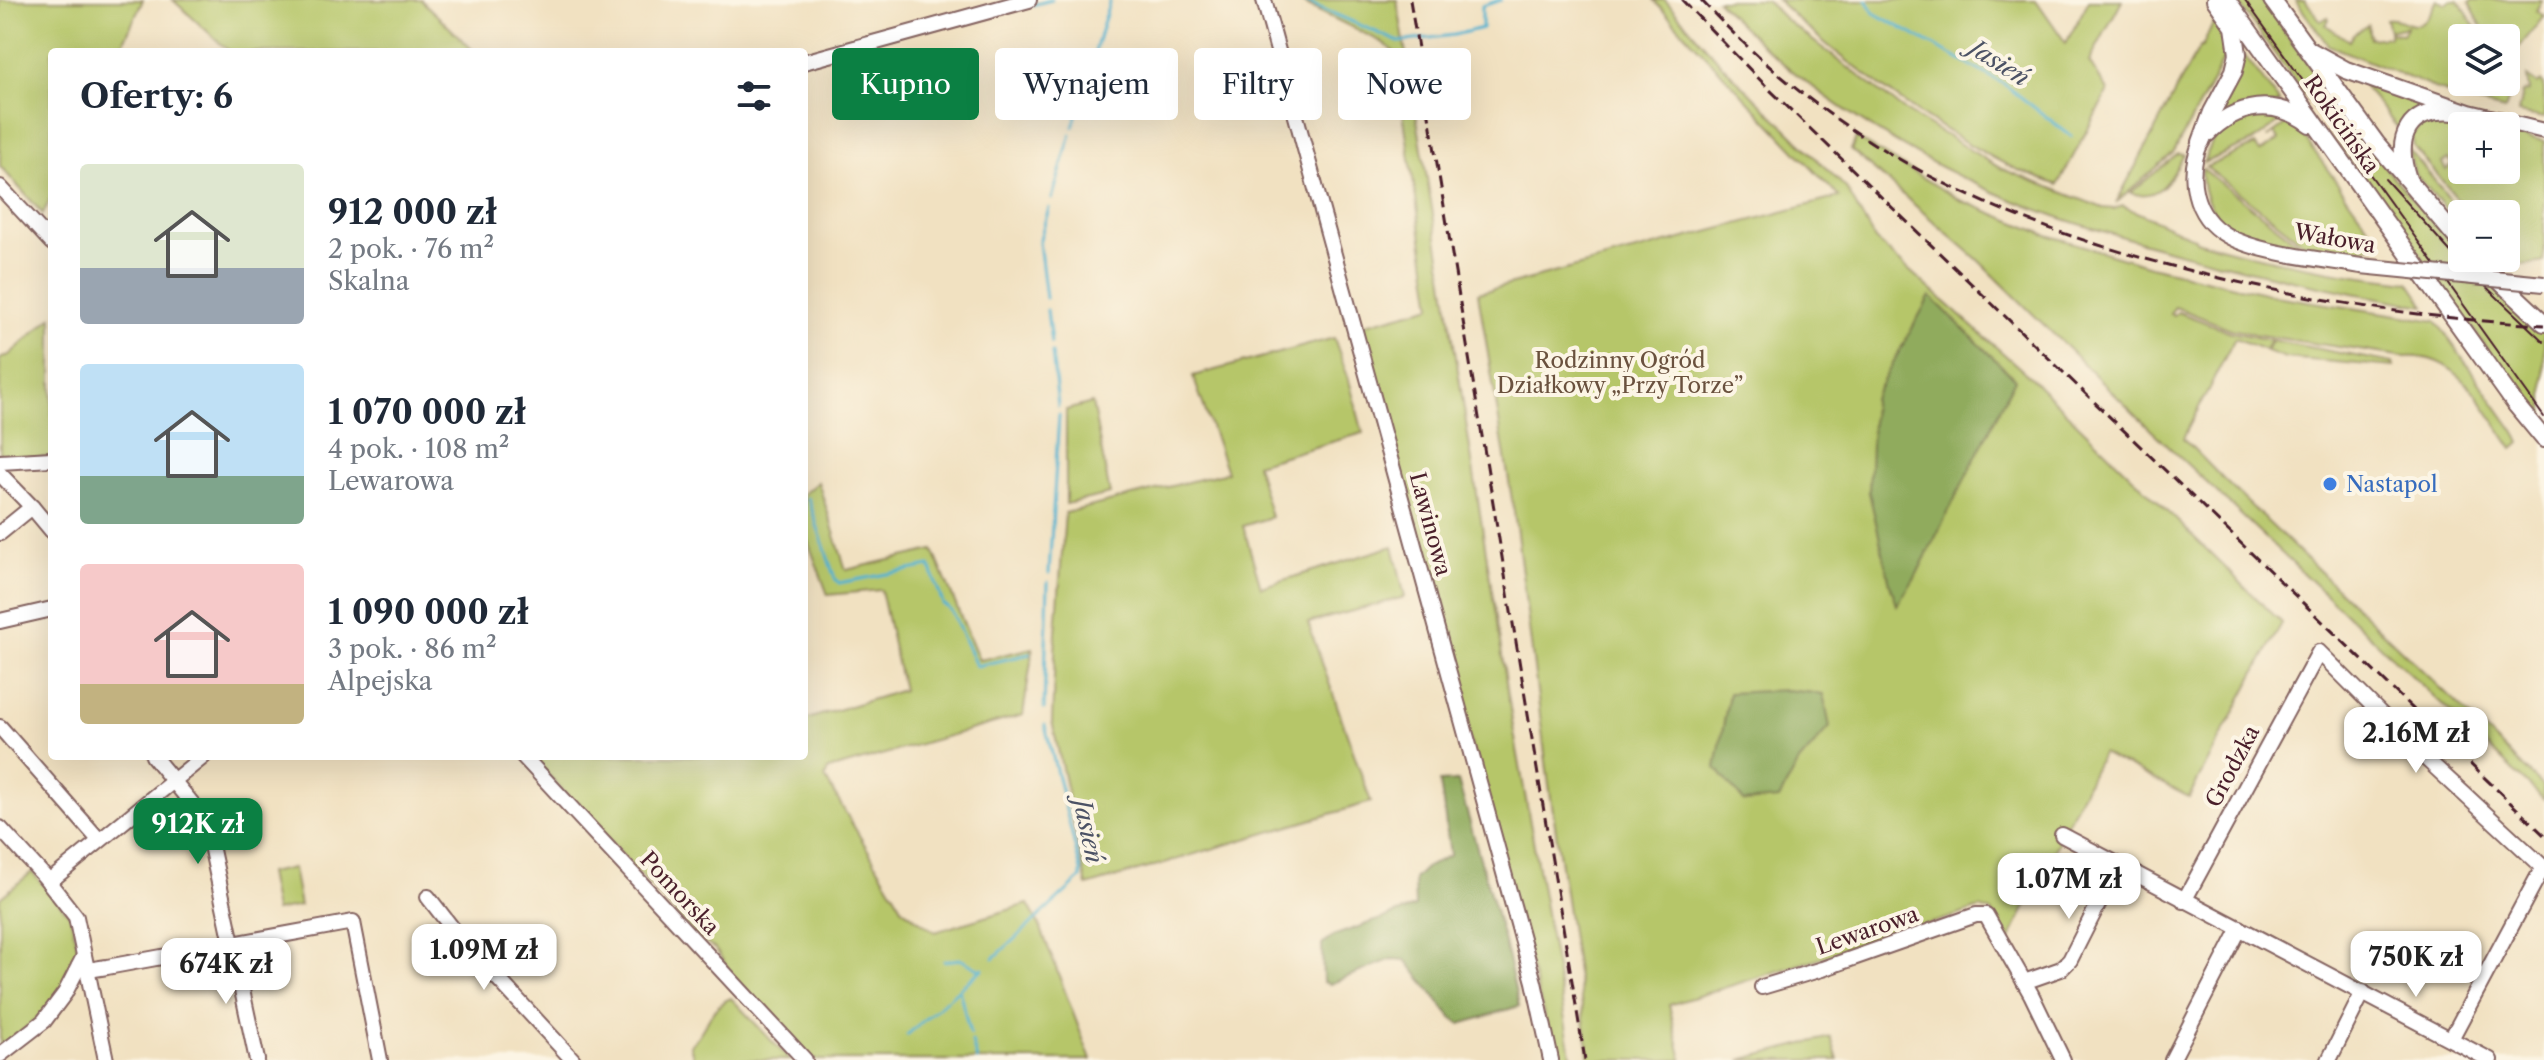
<!DOCTYPE html>
<html lang="pl">
<meta charset="utf-8">
<style>
body{margin:0;font-family:"Libre Caslon Text",serif;background:#f6f6f7;color:#1f2937;height:100vh;display:flex;flex-direction:column;font-size:30px;white-space:nowrap}
*{box-sizing:border-box;margin:0}
p{font-size:26px;color:#747a83}
.icon{flex:none;width:44px;height:44px;fill:none;stroke:currentColor;stroke-width:2;stroke-linecap:round;stroke-linejoin:round}
.map{position:relative;flex:1;overflow:hidden}
.sheet{position:absolute;left:48px;top:48px;width:760px;height:712px;display:flex;flex-direction:column;background:#fff;border-radius:8px;box-shadow:0 8px 32px #0002}
.sheet>*{flex:none}
.guide{position:absolute;left:832px;top:48px;width:760px;height:72px;display:flex;gap:16px}
.tools{position:absolute;left:2448px;top:24px;display:grid;gap:16px}
.tools a{display:grid;place-items:center;width:72px;height:72px;border-radius:8px;background:#fff;box-shadow:0 8px 32px #0002;font-size:40px}
.price{position:absolute;translate:-50% -68px;padding:0 18px;border-radius:16px;background:#fff;color:#222;font-size:26px;line-height:52px;filter:drop-shadow(0 2px 4px #0008)}
.price::after{content:'';position:absolute;left:50%;top:48px;width:24px;height:18px;margin-left:-12px;background:inherit;clip-path:polygon(0 0,100% 0,50% 100%)}
.price.active{background:#0b8043;color:#fff}
ul{padding:0;list-style:none}
li{display:flex;align-items:center;gap:24px;height:200px;padding:0 32px}
li span{display:grid;place-items:center;flex:none;width:224px;height:160px;border-radius:8px;color:#555}
li>.icon{margin-inline-start:auto}
span .icon{width:96px;height:96px;fill:#fffc;stroke-width:1}
li b{font-size:34px}
h2{display:flex;justify-content:space-between;align-items:center;height:96px;padding:0 32px;font-size:34px}
.pill{padding:0 28px;border-radius:8px;background:#fff;box-shadow:0 8px 32px #0002;font-size:28px;line-height:72px}
.pill.active{background:#0b8043;color:#fff}
.map>svg:first-child{display:block}
</style>
<div class="map">
<svg width="2544" height="1060" viewBox="0 0 2544 1060">
<rect width="100%" height="100%" fill="#fcf5e5"/>
<filter id="ink" filterUnits="userSpaceOnUse"><feTurbulence type="fractalNoise" baseFrequency=".0125" numOctaves="2"/><feDisplacementMap in="SourceGraphic" scale="16" xChannelSelector="R" yChannelSelector="G"/><feConvolveMatrix kernelMatrix="1 2 1 2 8 2 1 2 1" color-interpolation-filters="sRGB"/></filter>
<filter id="wash" filterUnits="userSpaceOnUse"><feTurbulence type="fractalNoise" baseFrequency=".006" numOctaves="4" result="noise"/><feDisplacementMap in="SourceGraphic" scale="32" xChannelSelector="R" yChannelSelector="G"/><feGaussianBlur stdDeviation="1.8" result="paint"/><feColorMatrix in="noise" values="0 0 0 0 0 0 0 0 0 0 0 0 0 0 0 0 0 1.4 0 .05"/><feComposite in="paint" operator="in"/></filter>
<g filter="url(#wash)">
<rect width="100%" height="100%" fill="#f1e1c1"/>
<g fill="#b6c669" stroke="#80724a" stroke-width="2">
<path d="M0,0H143L119,52H52V195L43,214L0,166Z"/>
<path d="M173,0H421L475,52H230Z"/>
<path d="M1296,0H1397L1445,286L1512,721L1572,1060H1556L1359,330L1366,324L1432,306L1394,52L1382,42Z"/>
<path d="M1653,0H1665L1721,64L1846,188L1875,240L2030,377L2282,623L2189,797L2102,753L2008,943L1992,912L1980,908L1669,1005L1682,1060H1590L1548,778L1515,518L1478,293L1839,197Z"/>
<path d="M1717,0H1766L1786,20L1905,111L2002,169L2103,208L2114,209L2123,206L2195,238V240C2265,261 2336,274 2409,282L2425,306C2355,295 2285,279 2216,262C2163,248 2110,235 2058,217C1935,175 1805,97 1717,0Z"/>
<path d="M1777,0H2036L2066,43L2089,0H2122L2089,62L2108,91L2058,185C2041,178 2023,173 2007,165C1929,125 1840,61 1777,0Z"/>
<path d="M2236,0H2262C2325,88 2386,177 2462,254V258H2466L2544,332V427Z"/>
<path d="M2295,0H2305L2321,21L2328,17L2329,19L2326,25L2349,41L2353,34L2368,25L2370,39L2389,37V33L2403,34L2407,27L2389,31L2386,19C2410,16 2417,44 2437,0L2446,4L2451,0H2458L2483,38H2462V82H2506V76L2513,88L2505,110L2464,100L2328,45Z"/>
<path d="M2473,0H2542L2536,11L2544,16L2511,58L2510,77L2506,71V38H2488L2469,3Z"/>
<path d="M2219,17L2224,32V59L2174,152L2116,203L2191,62L2200,47H2202L2213,24Z"/>
<path d="M2244,55L2280,103L2213,121Z"/>
<path d="M2527,77L2538,85L2541,82L2544,85V118L2518,113L2522,92L2529,91Z"/>
<path d="M2365,84L2436,104L2397,127L2364,87Z"/>
<path d="M2247,114H2282L2281,121L2252,142L2203,163L2215,135Z"/>
<path d="M2448,118L2479,126H2462V153L2450,162L2448,159L2442,163L2446,170L2462,155V170H2506V132L2544,141V262C2530,264 2516,269 2506,257V214H2470L2414,147L2412,135L2425,121Z"/>
<path d="M2292,120L2378,240L2376,245L2345,253L2305,244L2206,167L2255,145L2260,152L2279,140L2274,133L2267,138Z"/>
<path d="M1856,138L1960,200L2044,234L2150,266L2281,297L2436,321L2515,432L2520,443L2513,449C2485,410 2461,352 2405,357L2259,335L2231,329L2175,307L2170,313L2174,315L2178,312L2231,332L2270,340L2265,350L2235,338L2183,438L2223,479L2544,787V800L2154,433L1977,259L1851,150Z"/>
<path d="M2407,147L2462,214V227L2415,174Z"/>
<path d="M2178,154L2184,155C2171,178 2161,201 2130,193Z"/>
<path d="M2202,169H2203L2302,246C2253,237 2201,232 2202,169Z"/>
<path d="M52,317V457L0,460V359L9,355Z"/>
<path d="M1334,338L1349,380L1363,433L1256,464L1271,517L1243,526L1261,587L1393,546L1405,597L1308,623L1371,802L1087,886L1052,721L1056,632L1065,513L1227,472L1193,376Z"/>
<path d="M2271,340L2393,363L2394,367L2285,358L2266,351Z"/>
<path d="M1092,403L1110,494L1066,504V410Z"/>
<path d="M818,482L846,570L933,550L979,660L1033,648L1023,715L828,770L825,778L903,909L935,932L1028,904L1040,926L1091,1060H811L738,983L715,949L700,940L531,756H804V720L903,690L881,590L828,595L804,531V493Z"/>
<path d="M293,868L300,906L275,911L268,873Z"/>
<path d="M32,872L70,915L79,953L53,1005L0,1050V898Z"/>
<path d="M731,998L790,1060H694L690,1045C707,1030 708,1007 731,998Z"/>
<path d="M1831,1037L1838,1060H1740Z"/>
</g>
<g fill="#90ab5d" stroke="#6d6544" stroke-width="2">
<path d="M1930,296L2015,379L1916,576L1897,605L1890,584L1869,492L1873,399Z"/>
<path d="M1787,690L1823,694L1830,727L1799,762L1779,799L1744,802L1716,768L1729,693Z"/>
<path d="M1458,781L1504,942L1519,1006L1461,1024L1452,1018L1406,960L1392,959L1330,984L1323,982L1322,945L1333,936L1415,907L1414,879L1425,868L1450,855L1440,782Z"/>
</g>
<g fill="none" stroke-linecap="round" stroke-linejoin="round">
<g stroke="#51b2d0" stroke-width="3">
<path d="M1302,0L1399,42L1454,35L1482,28V6L1501,0"/>
<path d="M1866,0L1874,13L2004,84L2071,136"/>
<path d="M1032,5L1052,0"/>
<path d="M1073,127L1110,0"/>
<path d="M1052,199L1071,134"/>
<path d="M1046,298L1039,242L1049,208"/>
<path d="M1047,310L1051,343"/>
<path d="M1052,353L1058,406"/>
<path d="M808,498L835,579L839,583L930,566L943,604L952,612L976,666L1030,654"/>
<path d="M1049,573L1059,415"/>
<path d="M1044,709L1048,582"/>
<path d="M994,958L1081,878V871L1045,725"/>
<path d="M944,961L960,959L981,970"/>
<path d="M970,1034L959,989L983,968"/>
<path d="M907,1035L958,990"/>
<path d="M972,1042L977,1060"/>
</g>
</g>
</g>
<g filter="url(#ink)">
<g fill="none" stroke-linecap="round" stroke-linejoin="round">
<defs>
<g id="minor">
<path d="M1264,0L1534,982L1551,1060"/>
<path d="M804,62L1029,0"/>
<path d="M2507,122L2544,131"/>
<path d="M2201,142C2186,175 2193,216 2226,235C2258,254 2323,259 2361,266"/>
<path d="M0,187L52,243"/>
<path d="M0,462L52,459"/>
<path d="M0,474L32,507L52,531"/>
<path d="M0,533L32,507"/>
<path d="M0,621L52,609"/>
<path d="M0,727L99,840"/>
<path d="M153,756L194,806L209,836L257,1060"/>
<path d="M523,756L805,1060"/>
<path d="M0,828L44,876L76,917L106,1060"/>
<path d="M2062,835L2490,1060"/>
<path d="M49,882L204,756"/>
<path d="M428,897L456,933L573,1060"/>
<path d="M2184,901L2319,652L2421,754L2543,867L2451,1039"/>
<path d="M79,966L88,970L107,967L353,922L380,1060"/>
<path d="M2024,982L2061,969L2070,960L2118,865"/>
<path d="M1762,987L1822,969L1976,915H1986L2031,994L2063,1060"/>
<path d="M0,1055L44,1021L65,993L83,958"/>
<path d="M2172,1060L2240,928"/>
<path d="M2329,1060L2363,992"/>
</g>
<g id="major">
<path d="M2227,0L2516,405L2544,439"/>
<path d="M2272,0L2376,143L2462,244"/>
<path d="M2311,51L2346,70L2469,113L2507,122"/>
<path d="M2207,134C2237,103 2275,98 2310,124"/>
<path d="M2201,142L2212,112L2234,71L2238,54L2234,27L2215,0"/>
<path d="M2408,179C2394,137 2408,108 2455,112"/>
<path d="M2475,258L2544,323"/>
</g>
</defs>
<use href="#minor" stroke="#846360" stroke-width="18"/>
<use href="#major" stroke="#846360" stroke-width="20"/>
<use href="#minor" stroke="#fff" stroke-width="14"/>
<use href="#major" stroke="#fff" stroke-width="16"/>
<g stroke="#4a1f2b" stroke-width="2">
<path d="M2245,0L2544,417"/>
<path d="M2385,179L2457,259L2544,342"/>
</g>
<g stroke="#4a1f2b" stroke-width="3" stroke-dasharray="12 6" stroke-linecap="butt">
<path d="M1410,0L1585,1060"/>
<path d="M1682,0L1768,88L2544,835"/>
<path d="M1701,0C1853,163 2020,232 2233,281C2335,304 2439,320 2544,325"/>
</g>
<defs>
<path id="minor-bridge" d="M2361,266L2544,284"/>
</defs>
<use href="#minor-bridge" stroke="#846360" stroke-width="18" stroke-linecap="butt"/>
<use href="#minor-bridge" stroke="#fff" stroke-width="14"/>
</g>
</g>
<circle fill="#3f7fe0" stroke="#fcf5e5" stroke-width="3" cx="2330" cy="484" r="8"/>
<g text-anchor="middle" stroke-width="8" stroke-linejoin="round" paint-order="stroke">
<g font-size="22" fill="#4a1f2b" stroke="#fcf5e5">
<text transform="translate(2342 124) rotate(55)" y="8">Rokicińska</text>
<text transform="translate(2335 238) rotate(10)" y="8">Wałowa</text>
<text transform="translate(1431 524) rotate(75)" y="8">Lawinowa</text>
<text transform="translate(2232 766) rotate(-62)" y="8">Grodzka</text>
<text transform="translate(680 893) rotate(47)" y="8">Pomorska</text>
<text transform="translate(1867 930) rotate(-19)" y="8">Lewarowa</text>
</g>
<g font-size="22" fill="#6a513e" stroke="#fcf5e5">
<text x="1620" y="368">Rodzinny Ogród<tspan x="1620" dy="25">Działkowy „Przy Torze”</tspan></text>
</g>
<g font-size="22" fill="#366cbe" stroke="#fcf5e5" text-anchor="start">
<text x="2346" y="492">Nastapol</text>
</g>
<g font-size="24" font-style="italic" fill="#4c5265" stroke="#fcf5e5">
<text transform="translate(1999 63) rotate(32)" y="8">Jasień</text>
<text transform="translate(1088 831) rotate(78)" y="8">Jasień</text>
</g>
</g>
</svg>
<div class="tools">
<a><svg class="icon" aria-label="layers" viewBox="0 0 24 24"><path d="M12 4l9 5-9 5-9-5zM3 14l9 5 9-5"/></svg></a>
<a>+</a>
<a>−</a>
</div>
<b class="price" style="left:2416px;top:775px">2.16M zł</b>
<b class="price active" style="left:198px;top:866px">912K zł</b>
<b class="price" style="left:2069px;top:921px">1.07M zł</b>
<b class="price" style="left:484px;top:992px">1.09M zł</b>
<b class="price" style="left:2416px;top:999px">750K zł</b>
<b class="price" style="left:226px;top:1006px">674K zł</b>
<div class="guide">
<a class="pill active">Kupno</a>
<a class="pill">Wynajem</a>
<a class="pill">Filtry</a>
<a class="pill">Nowe</a>
</div>
<section class="sheet">
<h2>Oferty: 6<svg class="icon" aria-label="filters" viewBox="0 0 24 24"><path d="M4 7h16M4 17h16"/><circle cx="9" cy="7" r="2"/><circle cx="15" cy="17" r="2"/></svg></h2>
<ul>
<li><span style="background:linear-gradient(#dfe7d0 65%,#9aa5b1 0)"><svg class="icon" aria-label="home" viewBox="0 0 24 24"><path d="M3 11l9-7 9 7M6 9v11h12V9"/></svg></span><div><b>912 000 zł</b><p>2 pok. · 76 m²</p><p>Skalna</p></div></li>
<li><span style="background:linear-gradient(#bfe0f5 70%,#7fa58c 0)"><svg class="icon" aria-label="home" viewBox="0 0 24 24"><path d="M3 11l9-7 9 7M6 9v11h12V9"/></svg></span><div><b>1 070 000 zł</b><p>4 pok. · 108 m²</p><p>Lewarowa</p></div></li>
<li><span style="background:linear-gradient(#f6c9c9 75%,#c2b280 0)"><svg class="icon" aria-label="home" viewBox="0 0 24 24"><path d="M3 11l9-7 9 7M6 9v11h12V9"/></svg></span><div><b>1 090 000 zł</b><p>3 pok. · 86 m²</p><p>Alpejska</p></div></li>
</ul>
</section>
</div>
